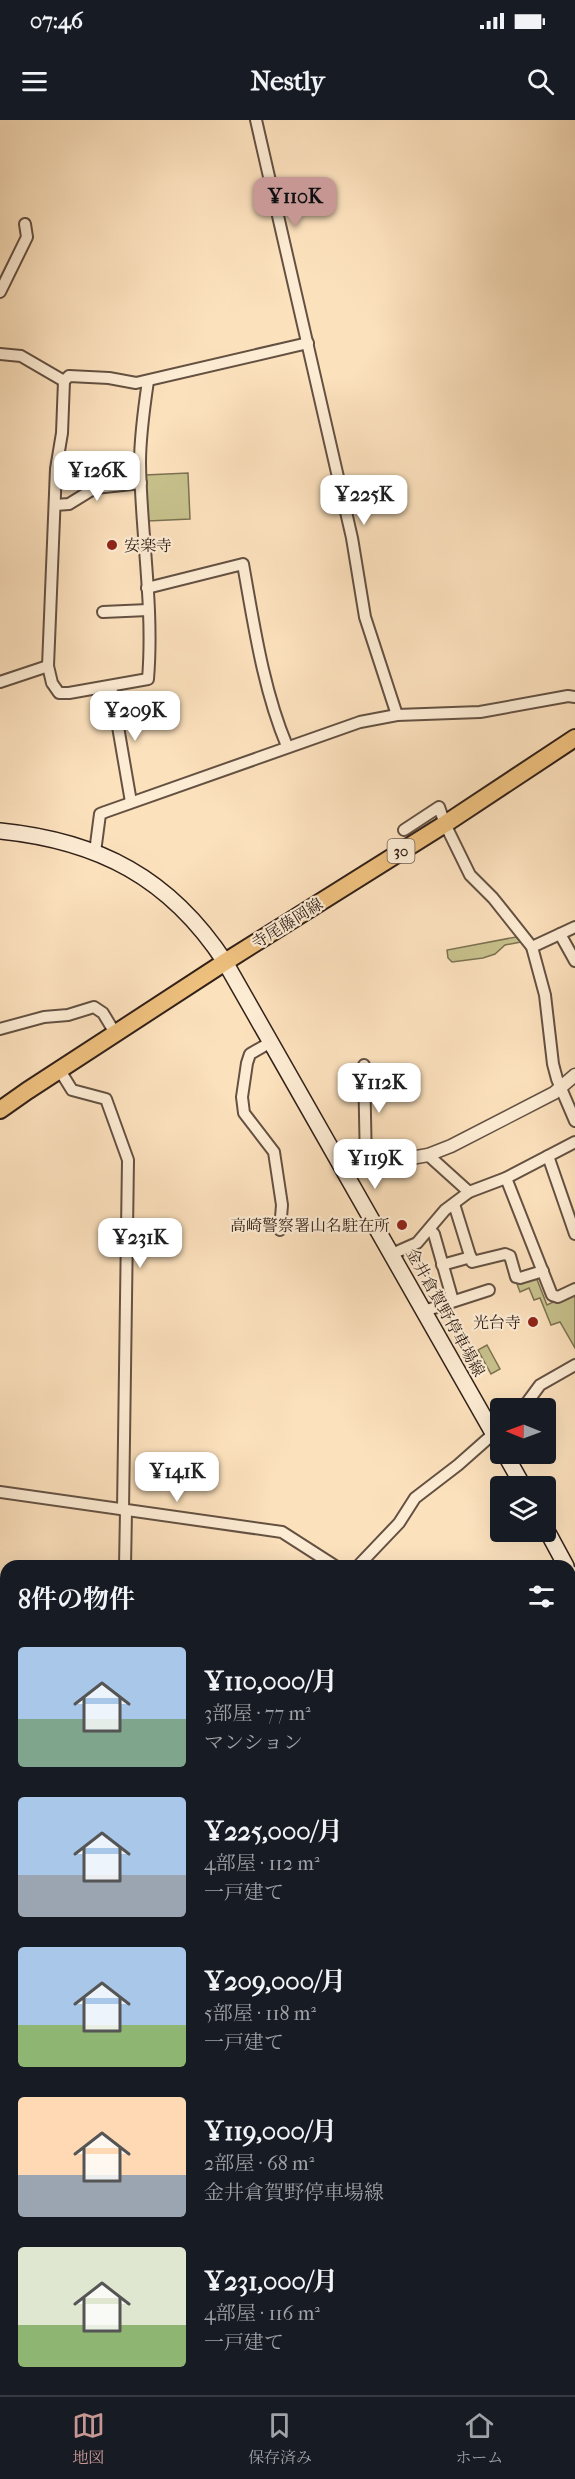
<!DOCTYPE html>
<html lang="ja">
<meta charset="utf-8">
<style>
body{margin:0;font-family:"IM FELL French Canon","Noto Serif JP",serif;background:#20242c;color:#f1f3f6;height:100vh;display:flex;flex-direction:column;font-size:22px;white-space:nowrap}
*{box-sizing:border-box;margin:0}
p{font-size:20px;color:#9ea1a6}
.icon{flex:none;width:33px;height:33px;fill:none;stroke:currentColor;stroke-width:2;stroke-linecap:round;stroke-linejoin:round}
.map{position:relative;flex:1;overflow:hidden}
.side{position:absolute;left:0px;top:1440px;width:576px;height:836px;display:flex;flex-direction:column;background:#171b24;border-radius:18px 18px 0 0;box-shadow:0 6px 24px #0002}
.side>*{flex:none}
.needle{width:39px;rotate:271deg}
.fabs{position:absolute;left:490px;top:1278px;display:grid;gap:12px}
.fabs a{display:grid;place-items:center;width:66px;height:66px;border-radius:6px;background:#171b24;box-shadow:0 6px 24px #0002;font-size:30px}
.price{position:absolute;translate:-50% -51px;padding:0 14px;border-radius:12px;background:#fff;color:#222;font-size:20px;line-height:39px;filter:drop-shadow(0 2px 3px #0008)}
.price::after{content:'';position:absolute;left:50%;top:36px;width:18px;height:14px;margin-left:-9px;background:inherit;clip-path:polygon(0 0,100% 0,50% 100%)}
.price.on{background:#c59692;color:#111}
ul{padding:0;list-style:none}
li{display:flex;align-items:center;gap:18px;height:150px;padding:0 18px}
li span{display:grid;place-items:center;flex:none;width:168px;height:120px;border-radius:6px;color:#555}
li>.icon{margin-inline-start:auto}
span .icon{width:72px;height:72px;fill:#fffc;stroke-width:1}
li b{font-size:26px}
h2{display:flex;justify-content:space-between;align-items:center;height:72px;padding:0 18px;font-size:26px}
.status{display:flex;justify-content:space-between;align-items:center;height:42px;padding:0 30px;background:#171b24;direction:ltr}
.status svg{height:16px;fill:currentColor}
header{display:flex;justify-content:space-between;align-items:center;height:78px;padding:0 18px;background:#171b24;font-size:27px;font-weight:700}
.menu{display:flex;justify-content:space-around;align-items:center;height:84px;border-top:2px solid #363941;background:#171b24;font-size:16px;color:#9ea1a6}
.menu a{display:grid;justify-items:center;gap:3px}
.menu .on{color:#c59692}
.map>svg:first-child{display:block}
</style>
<div class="status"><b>07:46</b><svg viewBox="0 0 49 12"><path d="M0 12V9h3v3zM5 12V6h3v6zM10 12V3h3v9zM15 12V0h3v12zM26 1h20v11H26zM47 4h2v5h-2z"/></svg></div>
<header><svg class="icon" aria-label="menu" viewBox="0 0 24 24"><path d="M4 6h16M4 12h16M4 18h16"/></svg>Nestly<svg class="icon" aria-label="search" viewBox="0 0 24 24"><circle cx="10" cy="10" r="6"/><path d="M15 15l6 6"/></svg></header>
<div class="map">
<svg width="575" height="2275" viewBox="0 0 575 2275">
<rect width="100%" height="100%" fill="#fce1bd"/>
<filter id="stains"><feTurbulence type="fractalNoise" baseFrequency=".00333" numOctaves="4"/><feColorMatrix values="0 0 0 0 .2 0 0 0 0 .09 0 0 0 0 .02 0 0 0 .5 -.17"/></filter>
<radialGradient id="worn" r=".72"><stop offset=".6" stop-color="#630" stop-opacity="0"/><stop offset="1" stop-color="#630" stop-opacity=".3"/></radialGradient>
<g fill="#c7c18c" stroke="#7c7152" stroke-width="1.5">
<path d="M188,353L190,399L148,401L145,355Z"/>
<path d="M516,817L521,822L505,825L495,834L483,838L452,842L448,838L447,830Z"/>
<path d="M536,1157L547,1185L575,1172V1228L560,1202L551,1205L540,1178L534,1180L529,1168L520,1172L517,1164Z"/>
<path d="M487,1225L500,1249L491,1254L478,1230Z"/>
<path d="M570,2211L575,2219V2275H513L509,2270H570Z"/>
<path d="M407,2270H507L500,2275H419Z"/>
</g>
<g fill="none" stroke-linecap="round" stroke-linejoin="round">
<defs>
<g id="minor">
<path d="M256,0L352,418L365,497L397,595"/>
<path d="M0,172L27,117L25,104"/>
<path d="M0,234L21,236L64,261L62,313L56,349L48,546L52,563L59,573H69L148,559C154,487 141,414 140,343C140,316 144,288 148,261"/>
<path d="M64,261L69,256L109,258L136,263L308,223"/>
<path d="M55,385L69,384L95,368L141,363"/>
<path d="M147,468L243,444C254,505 263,569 287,626"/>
<path d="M103,492L148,490"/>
<path d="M0,562L48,546"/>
<path d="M111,566L131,682"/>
<path d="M404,710L439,687L445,704L470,755L493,778L532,827L545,875L553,944L557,959L575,1001"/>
<path d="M95,732L100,694L105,692L360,602L397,595L480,592L568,576L575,577"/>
<path d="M560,814L575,841"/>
<path d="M532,827L575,807"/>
<path d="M0,909L44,897L68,895L94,887L103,893L115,913"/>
<path d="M271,922L250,934L247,943L242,977L244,993L274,1032L282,1085L280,1110"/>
<path d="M364,945L366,1046"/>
<path d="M59,949L72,970L106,979L128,1040L123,1390"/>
<path d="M428,1035L469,1072"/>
<path d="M548,1036L575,1114"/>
<path d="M506,1058L552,1175L558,1177L575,1169"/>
<path d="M454,1084L472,1142L505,1134L510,1136L516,1157L520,1158L543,1151"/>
<path d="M430,1110L434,1114L453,1181"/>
<path d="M392,1134L417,1123L445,1090L469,1072L506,1058L575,1022"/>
<path d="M442,1145L471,1137"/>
<path d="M424,1191L489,1170"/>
<path d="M523,1288L540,1265L575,1245"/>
<path d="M0,1372L282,1412L335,1446"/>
<path d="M125,1446L126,1391"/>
<path d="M358,1446L399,1403L415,1378L458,1345L501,1307"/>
<path d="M0,1547L6,1548"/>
<path d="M570,1600L575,1597"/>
<path d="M570,1637L575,1643"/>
<path d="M0,1658L6,1657"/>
<path d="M0,1749L6,1750"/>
<path d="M570,1816L575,1815"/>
<path d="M570,1893L575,1899"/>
<path d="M0,2001L6,2007"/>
<path d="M570,2010L575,2016"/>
<path d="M570,2097L575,2101"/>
<path d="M0,2163L6,2167"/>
<path d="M67,2270L68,2275"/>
<path d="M217,2270L220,2275"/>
<path d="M292,2270L294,2275"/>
<path d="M391,2270L406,2275"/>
<path d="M84,2275L97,2272"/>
</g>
<path id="tertiary" d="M346,1052L366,1046L428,1035L451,1026L554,973L575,955"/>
<g id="secondary">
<path d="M0,711C99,721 170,758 225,842L501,1327"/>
<path d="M505,1334L523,1366"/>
<path d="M546,1409L566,1446"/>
<path d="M570,1453L575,1462"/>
</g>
<g id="primary">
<path d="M0,990L27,971L225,842L445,704L575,618"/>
<path d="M570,1508L575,1505"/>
<path d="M0,1881L6,1877"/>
</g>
</defs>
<use href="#minor" stroke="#645142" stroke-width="14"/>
<use href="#tertiary" stroke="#645142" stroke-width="15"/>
<use href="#secondary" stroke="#322119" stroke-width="18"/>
<use href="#primary" stroke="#322119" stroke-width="20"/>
<use href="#minor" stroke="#fdecd4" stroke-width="10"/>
<use href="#tertiary" stroke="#fdecd4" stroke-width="12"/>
<use href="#secondary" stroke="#fdecd4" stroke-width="15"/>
<use href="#primary" stroke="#eec07e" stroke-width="16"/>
<g stroke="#322119" stroke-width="3" stroke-dasharray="10 10" stroke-linecap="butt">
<path d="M570,1878L575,1880"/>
<path d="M0,1935L6,1931"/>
</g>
</g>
<g fill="#8f2418" stroke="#fdecd4" stroke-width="2">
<circle cx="112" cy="425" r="6"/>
<circle cx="402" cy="1105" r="6"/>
<circle cx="533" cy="1202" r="6"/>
</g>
<g text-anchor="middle" stroke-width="4.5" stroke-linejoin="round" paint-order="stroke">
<rect fill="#fdecd4" stroke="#6f5e51" stroke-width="1.5" x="387.5" y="719" width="27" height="24" rx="4.5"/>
<g font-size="15" font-weight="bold" fill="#322119">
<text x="401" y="736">30</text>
</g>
<g font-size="16" fill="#322119" stroke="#fdecd4" text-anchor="end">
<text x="124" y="431" text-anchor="start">安楽寺</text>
<text x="390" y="1111">高崎警察署山名駐在所</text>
<text x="521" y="1208">光台寺</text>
</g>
<g font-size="16" fill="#322119" stroke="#fdecd4">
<text transform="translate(287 803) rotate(-32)" y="6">寺尾藤岡線</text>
<text transform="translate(446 1192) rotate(61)" y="6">金井倉賀野停車場線</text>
</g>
</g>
<rect width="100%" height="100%" filter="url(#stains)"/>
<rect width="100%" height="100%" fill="url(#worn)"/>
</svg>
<div class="fabs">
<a><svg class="needle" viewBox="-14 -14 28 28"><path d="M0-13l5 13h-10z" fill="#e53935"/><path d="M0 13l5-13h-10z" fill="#9ea1a6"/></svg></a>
<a><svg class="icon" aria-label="layers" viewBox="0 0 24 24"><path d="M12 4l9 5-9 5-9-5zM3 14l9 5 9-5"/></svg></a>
</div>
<b class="price on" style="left:295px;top:108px">¥110K</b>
<b class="price" style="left:97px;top:382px">¥126K</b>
<b class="price" style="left:364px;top:406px">¥225K</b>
<b class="price" style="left:135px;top:622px">¥209K</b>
<b class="price" style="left:379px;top:994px">¥112K</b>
<b class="price" style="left:375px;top:1070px">¥119K</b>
<b class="price" style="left:140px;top:1149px">¥231K</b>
<b class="price" style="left:177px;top:1383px">¥141K</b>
<section class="side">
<h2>8件の物件<svg class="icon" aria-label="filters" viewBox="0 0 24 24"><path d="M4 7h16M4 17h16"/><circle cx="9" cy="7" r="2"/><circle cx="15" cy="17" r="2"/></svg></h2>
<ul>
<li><span style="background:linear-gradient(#a9c7e8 60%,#7fa58c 0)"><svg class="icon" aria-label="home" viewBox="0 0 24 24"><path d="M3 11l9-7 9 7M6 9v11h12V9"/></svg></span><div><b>¥110,000/月</b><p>3部屋 · 77 m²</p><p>マンション</p></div></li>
<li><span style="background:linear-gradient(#a9c7e8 65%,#9aa5b1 0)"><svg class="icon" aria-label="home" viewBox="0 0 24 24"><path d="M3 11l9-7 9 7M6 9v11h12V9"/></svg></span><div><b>¥225,000/月</b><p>4部屋 · 112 m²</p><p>一戸建て</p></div></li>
<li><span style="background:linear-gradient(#a9c7e8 65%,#8fb573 0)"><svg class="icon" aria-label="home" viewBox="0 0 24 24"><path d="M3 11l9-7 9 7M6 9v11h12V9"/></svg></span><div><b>¥209,000/月</b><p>5部屋 · 118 m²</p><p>一戸建て</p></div></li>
<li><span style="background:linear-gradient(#ffd9b3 65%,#9aa5b1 0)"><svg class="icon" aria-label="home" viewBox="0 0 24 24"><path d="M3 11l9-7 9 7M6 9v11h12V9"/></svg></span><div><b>¥119,000/月</b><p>2部屋 · 68 m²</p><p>金井倉賀野停車場線</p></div></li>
<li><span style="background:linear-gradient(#dfe7d0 65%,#8fb573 0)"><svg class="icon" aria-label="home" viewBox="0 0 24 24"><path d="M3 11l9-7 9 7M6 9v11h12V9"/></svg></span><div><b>¥231,000/月</b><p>4部屋 · 116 m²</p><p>一戸建て</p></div></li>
</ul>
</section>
</div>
<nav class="menu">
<a class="on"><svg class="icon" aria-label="map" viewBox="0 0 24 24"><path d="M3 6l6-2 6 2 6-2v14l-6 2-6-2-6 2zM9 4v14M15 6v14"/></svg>地図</a>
<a><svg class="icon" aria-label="saved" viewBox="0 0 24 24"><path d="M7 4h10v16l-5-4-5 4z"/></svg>保存済み</a>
<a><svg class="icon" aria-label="home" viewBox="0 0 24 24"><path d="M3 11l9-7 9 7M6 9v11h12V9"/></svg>ホーム</a>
</nav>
